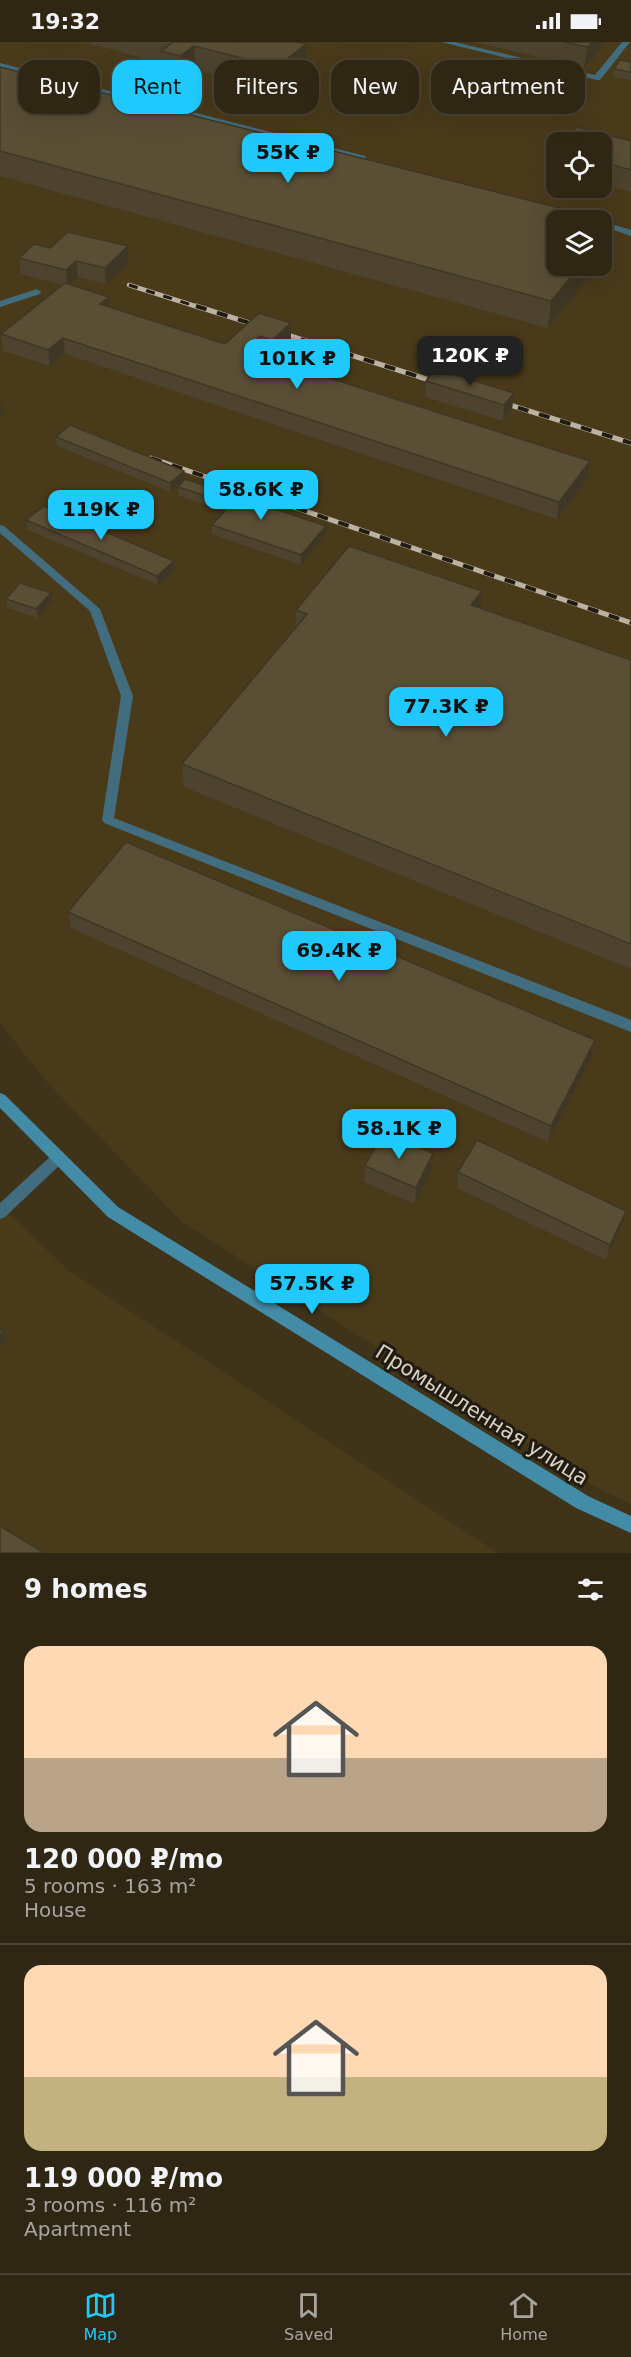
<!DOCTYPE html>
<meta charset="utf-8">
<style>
body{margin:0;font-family:"DejaVu Sans",sans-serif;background:#3b3222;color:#f1f3f6;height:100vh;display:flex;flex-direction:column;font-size:22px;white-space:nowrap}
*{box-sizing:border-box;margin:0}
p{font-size:20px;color:#a7a5a0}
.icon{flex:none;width:33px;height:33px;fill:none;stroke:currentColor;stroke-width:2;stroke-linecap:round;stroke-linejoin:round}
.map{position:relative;height:1511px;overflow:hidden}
.panel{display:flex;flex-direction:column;background:#2f2614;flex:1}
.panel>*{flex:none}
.guide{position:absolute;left:18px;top:18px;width:596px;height:54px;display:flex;gap:12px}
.buttons{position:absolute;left:546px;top:90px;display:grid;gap:12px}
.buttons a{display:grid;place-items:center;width:66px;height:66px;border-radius:12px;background:#2f2614;box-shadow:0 6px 24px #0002,0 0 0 2px #4a4334;font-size:30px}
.price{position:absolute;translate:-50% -51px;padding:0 14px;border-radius:12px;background:#1fc9fd;color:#111;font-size:20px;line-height:39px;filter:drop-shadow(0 2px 3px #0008)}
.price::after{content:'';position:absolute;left:50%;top:36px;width:18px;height:14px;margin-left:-9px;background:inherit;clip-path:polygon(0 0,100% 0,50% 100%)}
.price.active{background:#222;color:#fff}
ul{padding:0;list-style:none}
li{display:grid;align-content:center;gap:12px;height:318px;padding:0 24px}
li+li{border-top:2px solid #4a4334}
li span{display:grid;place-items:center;height:186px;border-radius:18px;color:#555}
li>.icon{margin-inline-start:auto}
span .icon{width:108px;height:108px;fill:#fffc;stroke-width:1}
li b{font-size:26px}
h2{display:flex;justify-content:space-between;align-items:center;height:72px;padding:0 24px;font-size:26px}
.pill{padding:0 21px;border-radius:18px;background:#2f2614;box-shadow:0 6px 24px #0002,0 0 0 2px #4a4334;font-size:21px;line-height:54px}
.pill.active{background:#1fc9fd;color:#111}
.status{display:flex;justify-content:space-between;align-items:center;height:42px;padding:0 30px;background:#2f2614;direction:ltr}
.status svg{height:16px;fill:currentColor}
.tabs{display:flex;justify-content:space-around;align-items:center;height:84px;border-top:2px solid #4a4334;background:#2f2614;font-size:16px;color:#a7a5a0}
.tabs a{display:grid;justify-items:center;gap:3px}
.tabs .active{color:#1fc9fd}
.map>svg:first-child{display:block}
</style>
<div class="status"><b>19:32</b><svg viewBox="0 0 49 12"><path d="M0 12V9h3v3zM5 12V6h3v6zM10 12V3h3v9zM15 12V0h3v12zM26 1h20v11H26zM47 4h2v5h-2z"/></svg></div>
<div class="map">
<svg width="631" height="1511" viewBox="0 0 631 1511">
<rect width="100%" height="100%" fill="#3f331a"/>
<g fill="#493a1a" fill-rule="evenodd">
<path d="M0,0H631V1462L591,1443L181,1179L46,1039L0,981ZM556,100H602V146H556ZM556,178H602V224H556Z"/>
<path d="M0,1163L68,1228L498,1511H0Z"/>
</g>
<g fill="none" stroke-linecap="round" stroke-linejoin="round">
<g fill="#426d7f" fill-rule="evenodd">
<path d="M441,0H454L595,33L622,0H630L600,38H597Z"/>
<path d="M0,21L365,114L366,116L362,118L0,25Z"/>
<path d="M602,179L631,188V194L602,184Z"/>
<path d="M37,247L41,250L40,252L0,265V259Z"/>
<path d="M0,483L4,484L100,567L133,654L114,776L631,978V990L104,781L102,778L121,654L90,569L0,491Z"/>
<path d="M58,1110L63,1112L65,1116L63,1120L5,1175L0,1177V1161L53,1112Z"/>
</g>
<path fill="#438ca8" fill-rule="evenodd" d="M0,1051L5,1053L118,1165L588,1454L631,1474V1491L576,1466L108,1175L0,1066Z"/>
<defs>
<path id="rail-far1" d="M129,243L201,266"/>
<g id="rail">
<path d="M196,264L442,342"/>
<path d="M497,359L631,401"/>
<path d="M151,416L631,581"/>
</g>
</defs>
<use href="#rail-far1" stroke="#bbb2a2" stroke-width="4.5"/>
<use href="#rail" stroke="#bbb2a2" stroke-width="5"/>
<use href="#rail-far1" stroke="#211b11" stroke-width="3" stroke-dasharray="9" stroke-linecap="butt"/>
<use href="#rail" stroke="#211b11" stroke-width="4" stroke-dasharray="11" stroke-linecap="butt"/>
</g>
<g fill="#4d432e">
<path d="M83,0H296L306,2V27L277,49L195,28L182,38L163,33L162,21Z"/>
<path d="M473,0H602L600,9L584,25Z"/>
<path d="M631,20V38L613,35L614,27Z"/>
<path d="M0,25L612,206L556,224L548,286L0,134Z"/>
<path d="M631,99V150L602,142V100Z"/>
<path d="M556,106V130L553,129L555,108Z"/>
<path d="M50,206L129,220L106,242L78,235L70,242L110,266L225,302L291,281V297L272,315L261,311L258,313L590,419L588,436L557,477L65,312L50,324L3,309L1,292L63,243L21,232L19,216Z"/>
<path d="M426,339L514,351L512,367L503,379L425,355Z"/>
<path d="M56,395L184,429L185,437L171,450L57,404Z"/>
<path d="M178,445L325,493L301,523L212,492V483L225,469L179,454Z"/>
<path d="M26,478L175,528L158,543L28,488Z"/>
<path d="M482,549L480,566L631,618V927L184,745L182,722L296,584V568Z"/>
<path d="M6,557L52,560L38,576L7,566Z"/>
<path d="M68,870L595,998L592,1015L548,1100L71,886Z"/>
<path d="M365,1124L432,1127L415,1162L364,1140Z"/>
<path d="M458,1130L626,1169L622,1184L606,1218L457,1146Z"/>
</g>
<g fill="#3f3725">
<path d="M592,0H602L600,9L584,25L587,5Z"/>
<path d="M306,2V27L277,49V25Z"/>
<path d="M194,4L195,28L182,38L180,14Z"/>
<path d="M615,180L612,206L602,219V198Z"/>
<path d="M128,204L129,220L106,242L105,226Z"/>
<path d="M76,219L78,235L68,244L66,228Z"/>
<path d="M580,224H598L548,286L551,259Z"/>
<path d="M109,255L111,271L100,262Z"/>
<path d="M291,281V297L272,315V298Z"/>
<path d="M260,294L261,311L245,325V309Z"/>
<path d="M63,296L65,312L50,324L48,308Z"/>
<path d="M514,351L512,367L503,379L504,363Z"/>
<path d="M3,362L4,370L0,374V364Z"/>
<path d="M590,419L588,436L557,477L559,460Z"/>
<path d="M184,429L185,437L171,450L170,441Z"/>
<path d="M326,484L325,493L301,523V513Z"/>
<path d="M174,519L175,528L158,543L157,534Z"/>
<path d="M482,549L480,572L471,563Z"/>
<path d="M51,551L52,560L38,576L36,567Z"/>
<path d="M595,998L592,1015L548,1100L551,1084Z"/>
<path d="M433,1111L432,1127L415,1162L416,1146Z"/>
<path d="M626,1169L622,1184L606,1218L610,1203Z"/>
<path d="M4,1289L6,1297L0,1304V1294Z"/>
</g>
<g fill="#5a4e35" stroke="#3f3725" stroke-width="1.5">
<path d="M173,0H296L306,2L277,25L194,4L180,14L161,9Z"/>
<path d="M564,0H592L587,5Z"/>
<path d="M620,18L631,20V30L614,27Z"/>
<path d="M0,25L615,180L602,198V178H556V224H580L551,259L0,109Z"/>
<path d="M577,85L631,99V128L602,120V100H562Z"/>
<path d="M68,190L128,204L105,226L76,219L66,228L19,216L34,202L50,206Z"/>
<path d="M65,241L109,255L100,262L225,302L259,271L291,281L272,298L260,294L245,309L590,419L559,460L63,296L48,308L1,292Z"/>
<path d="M436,327L514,351L504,363L426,339Z"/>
<path d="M70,383L184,429L170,441L56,395Z"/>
<path d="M185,437L326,484L301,513L212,483L231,462L178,445Z"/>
<path d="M44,464L174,519L157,534L26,478Z"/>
<path d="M349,504L482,549L471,563L631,618V902L182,722L307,572L296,568Z"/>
<path d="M20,541L51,551L36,567L6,557Z"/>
<path d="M126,800L595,998L551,1084L68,870Z"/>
<path d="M383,1090L433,1111L416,1146L365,1124Z"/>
<path d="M477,1098L626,1169L610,1203L458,1130Z"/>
<path d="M0,1287L4,1289L0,1294Z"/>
<path d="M0,1484L44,1511H0Z"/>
</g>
<g text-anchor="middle" stroke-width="6" stroke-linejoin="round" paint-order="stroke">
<g font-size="21" fill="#d9d1c3" stroke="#211b11">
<text transform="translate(482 1373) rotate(32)" y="7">Промышленная улица</text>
</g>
</g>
</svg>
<div class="buttons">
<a><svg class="icon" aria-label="locate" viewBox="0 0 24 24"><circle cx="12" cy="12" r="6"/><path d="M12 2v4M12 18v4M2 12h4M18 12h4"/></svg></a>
<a><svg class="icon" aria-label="layers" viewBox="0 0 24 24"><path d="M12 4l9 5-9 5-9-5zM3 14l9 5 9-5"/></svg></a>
</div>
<b class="price" style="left:288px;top:142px">55K ₽</b>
<b class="price active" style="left:470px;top:345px">120K ₽</b>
<b class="price" style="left:297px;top:348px">101K ₽</b>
<b class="price" style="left:261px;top:479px">58.6K ₽</b>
<b class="price" style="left:101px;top:499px">119K ₽</b>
<b class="price" style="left:446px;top:696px">77.3K ₽</b>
<b class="price" style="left:339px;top:940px">69.4K ₽</b>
<b class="price" style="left:399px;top:1118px">58.1K ₽</b>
<b class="price" style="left:312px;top:1273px">57.5K ₽</b>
<div class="guide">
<a class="pill">Buy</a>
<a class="pill active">Rent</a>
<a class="pill">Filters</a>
<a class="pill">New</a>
<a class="pill">Apartment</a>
</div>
</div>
<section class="panel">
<h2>9 homes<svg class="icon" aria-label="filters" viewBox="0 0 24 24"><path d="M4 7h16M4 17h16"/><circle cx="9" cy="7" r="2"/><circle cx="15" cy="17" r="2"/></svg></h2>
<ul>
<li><span style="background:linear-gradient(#ffd9b3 60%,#b9a48a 0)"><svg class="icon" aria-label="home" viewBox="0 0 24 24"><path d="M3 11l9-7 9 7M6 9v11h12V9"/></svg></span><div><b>120 000 ₽/mo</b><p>5 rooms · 163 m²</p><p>House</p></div></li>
<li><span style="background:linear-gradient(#ffd9b3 60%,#c2b280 0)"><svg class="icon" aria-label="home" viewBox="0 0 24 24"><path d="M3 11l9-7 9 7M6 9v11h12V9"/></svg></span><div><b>119 000 ₽/mo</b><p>3 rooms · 116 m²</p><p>Apartment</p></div></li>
</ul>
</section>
<nav class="tabs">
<a class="active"><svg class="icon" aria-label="map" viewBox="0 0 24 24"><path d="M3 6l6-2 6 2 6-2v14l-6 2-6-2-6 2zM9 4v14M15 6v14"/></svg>Map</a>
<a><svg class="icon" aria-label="saved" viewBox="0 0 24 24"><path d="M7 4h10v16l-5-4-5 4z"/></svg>Saved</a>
<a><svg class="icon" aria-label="home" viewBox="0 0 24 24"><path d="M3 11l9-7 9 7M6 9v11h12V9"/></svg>Home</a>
</nav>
